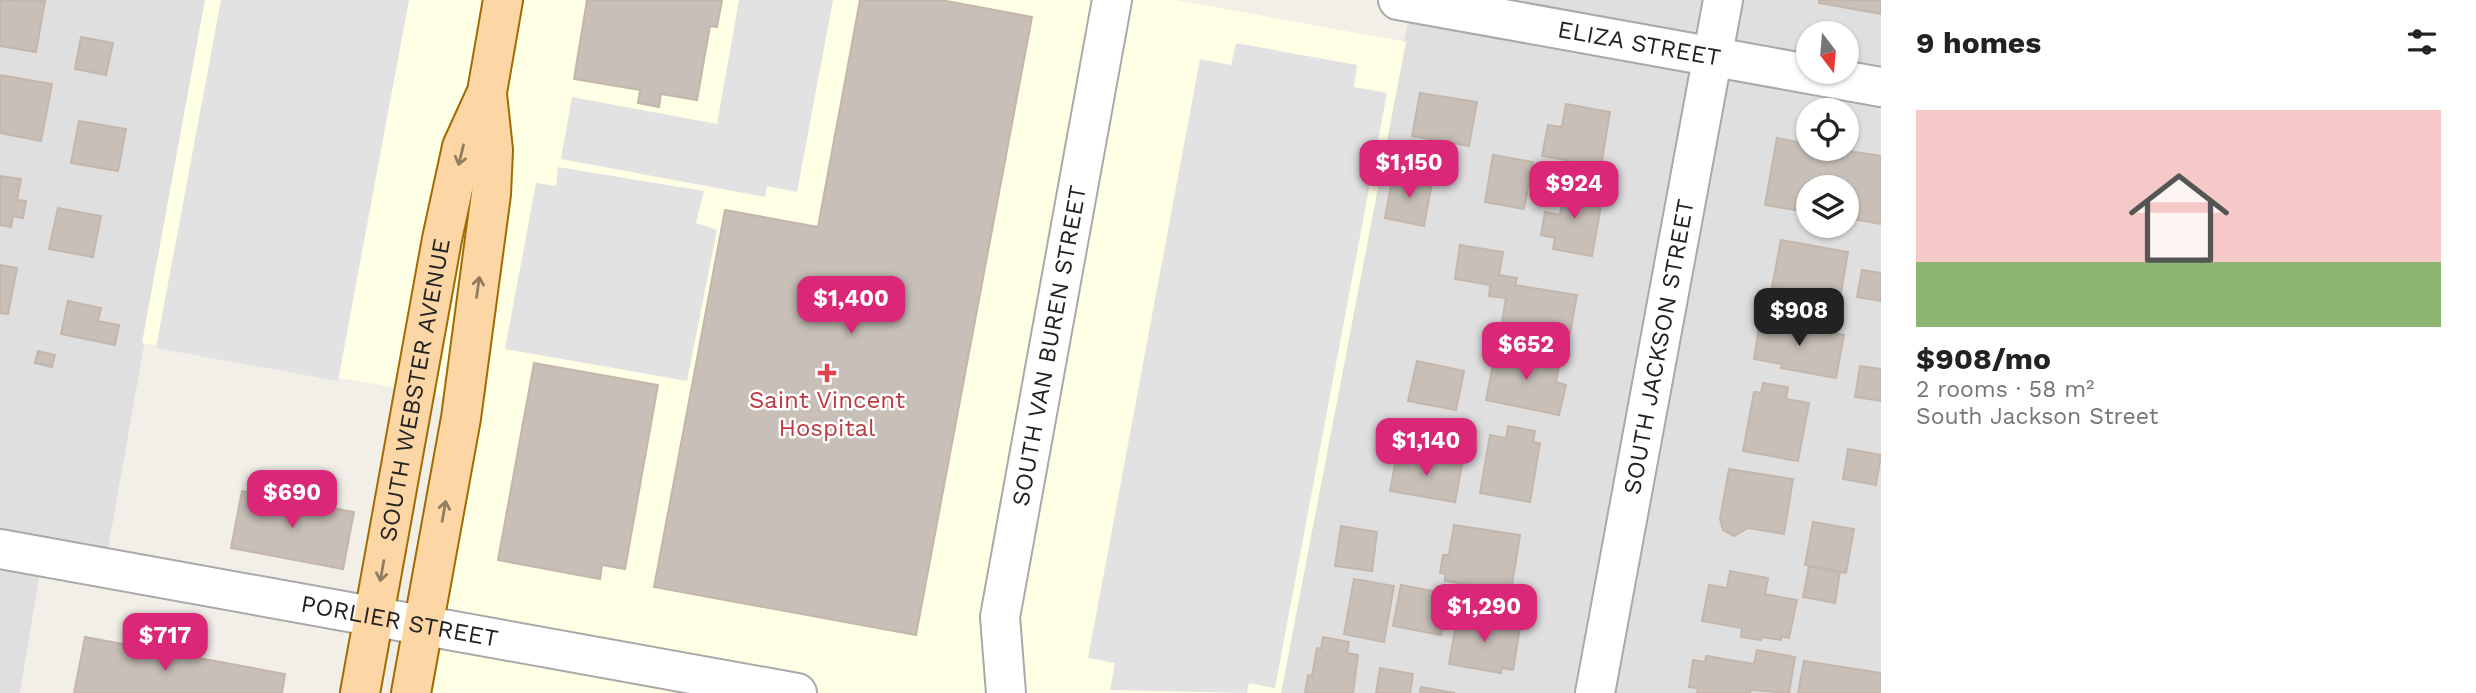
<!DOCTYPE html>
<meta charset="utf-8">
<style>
body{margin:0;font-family:"Work Sans",sans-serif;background:#f2f2f2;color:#222;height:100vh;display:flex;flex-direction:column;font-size:26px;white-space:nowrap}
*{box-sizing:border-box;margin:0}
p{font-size:23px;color:#767676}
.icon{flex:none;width:38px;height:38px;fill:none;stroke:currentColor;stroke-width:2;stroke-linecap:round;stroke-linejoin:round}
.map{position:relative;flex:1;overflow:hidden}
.panel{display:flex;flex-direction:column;background:#fff;width:595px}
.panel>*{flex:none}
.needle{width:46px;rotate:164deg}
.tools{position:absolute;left:1796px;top:21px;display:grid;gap:14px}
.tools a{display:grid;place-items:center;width:63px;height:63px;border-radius:50%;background:#fff;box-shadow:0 2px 5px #0004;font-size:35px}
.price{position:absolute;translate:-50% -60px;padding:0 16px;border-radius:14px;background:#db2777;color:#fff;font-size:23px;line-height:46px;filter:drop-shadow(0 2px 4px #0008)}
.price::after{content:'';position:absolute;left:50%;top:42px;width:21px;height:16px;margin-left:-10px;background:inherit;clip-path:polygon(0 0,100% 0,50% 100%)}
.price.selected{background:#222;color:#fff}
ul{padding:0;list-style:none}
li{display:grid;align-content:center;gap:14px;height:371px;padding:0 35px}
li+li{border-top:2px solid #e0e0e0}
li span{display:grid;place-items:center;height:217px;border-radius:0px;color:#555}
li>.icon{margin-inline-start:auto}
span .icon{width:126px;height:126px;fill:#fffc;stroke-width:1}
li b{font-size:30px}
h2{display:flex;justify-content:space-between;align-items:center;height:84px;padding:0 35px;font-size:30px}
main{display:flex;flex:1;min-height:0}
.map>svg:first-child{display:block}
</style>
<main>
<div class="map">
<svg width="1881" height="693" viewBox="0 0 1881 693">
<rect width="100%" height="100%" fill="#f2efe9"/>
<g fill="#e0dfdf" fill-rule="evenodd">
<path d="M0,0H205L108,549L46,537L20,693H0Z"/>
<path d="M1412,0H1881V693H1281ZM1808,33H1846V72H1808ZM1808,110H1846V149H1808ZM1808,187H1846V226H1808Z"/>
</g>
<path fill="#ffffe5" d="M205,0H1176L1406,42L1281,693H433L483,403L142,343Z"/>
<g fill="#e2e2e2">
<path d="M221,0H409L338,381L156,348Z"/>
<path d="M739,0H833L797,192L767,186L765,197L561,159L572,97L717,124Z"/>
<path d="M1236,43L1357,65L1354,87L1387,93L1275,688L1249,683L1247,693L1110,690L1115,663L1088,658L1200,59L1231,65Z"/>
<path d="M558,167L704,191L696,223L717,230L687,381L505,349L536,183L556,186Z"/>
</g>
<g fill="#c7bfb8" stroke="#c4b6ab" stroke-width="2">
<path d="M0,0L45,1L36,52L0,46Z"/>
<path d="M587,0H722L717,27L710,26L697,100L661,94L659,107L638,103L640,90L574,79Z"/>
<path d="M860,0H941L1032,17L916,635L654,587L725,210L818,227Z"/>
<path d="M1819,0H1881V14L1819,3Z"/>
<path d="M81,37L113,43L106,75L75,69Z"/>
<path d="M0,75L52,84L41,141L0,133Z"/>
<path d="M1420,93L1477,102L1469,146L1412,136Z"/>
<path d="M1566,104L1610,112L1601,166L1542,156L1548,125L1562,127Z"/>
<path d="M79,121L126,129L118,171L71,163Z"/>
<path d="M1777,138L1808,144V149H1837L1881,156V224L1846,218V187H1808V212L1765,205Z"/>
<path d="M1493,155L1533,162L1524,209L1485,202Z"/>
<path d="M1393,175L1432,182L1424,226L1385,218Z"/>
<path d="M0,176L21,179L17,200L26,201L23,218L13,216L11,227L0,225Z"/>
<path d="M1566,180L1588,185L1586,197L1602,200L1592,256L1553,249L1555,238L1541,235L1545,212L1560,215Z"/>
<path d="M58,208L101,216L93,257L49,249Z"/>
<path d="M1781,240L1848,252L1840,299L1772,287Z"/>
<path d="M1460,245L1503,252L1499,275L1517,278L1515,285L1577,295L1570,333L1502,322L1506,298L1489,296L1490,285L1455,279Z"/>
<path d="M0,265L17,268L8,314L0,313Z"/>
<path d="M1862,270L1881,273V301L1857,297Z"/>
<path d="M68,301L101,308L98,321L119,325L115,345L61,334Z"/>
<path d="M1766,318L1844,335L1836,378L1781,368L1782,364L1754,359L1760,321Z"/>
<path d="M1496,349L1560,361L1556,382L1566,385L1559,415L1486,400Z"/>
<path d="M38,351L55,355L52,367L35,363Z"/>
<path d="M1417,361L1464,371L1456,410L1408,401Z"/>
<path d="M534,363L658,385L625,569L602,565L600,579L498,560Z"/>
<path d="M1860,366L1881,369V401L1855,397Z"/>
<path d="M1763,383L1788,387L1786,399L1809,403L1798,461L1743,451L1754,392L1761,393Z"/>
<path d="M1508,426L1535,431L1533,442L1540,443L1530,502L1480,493L1490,435L1506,438Z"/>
<path d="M1848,449L1881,455L1876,485L1843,479Z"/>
<path d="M1397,454L1462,465L1455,502L1390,491Z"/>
<path d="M1729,469L1793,479L1784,534L1748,528L1734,536L1723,530L1720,519Z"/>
<path d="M242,491L354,512L343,569L231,548Z"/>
<path d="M1813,522L1854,529L1846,573L1805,565Z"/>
<path d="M1454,525L1520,535L1511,591L1445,581V574L1440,573L1443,555H1449Z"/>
<path d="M1341,526L1377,532L1372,571L1335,566Z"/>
<path d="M1809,566L1840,572L1835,603L1803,597Z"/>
<path d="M1730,571L1768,578L1765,594L1797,600L1789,638L1781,636V640L1761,637V640L1741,637L1742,628L1702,621L1709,585L1727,588Z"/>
<path d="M1354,579L1394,586L1384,642L1344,634Z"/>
<path d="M1401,585L1448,594L1441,635L1393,626Z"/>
<path d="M1458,613L1509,622V625L1520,627L1513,670L1502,668L1501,673L1449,664Z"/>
<path d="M85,637L285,674L282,693H74Z"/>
<path d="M1323,637L1349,642L1347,653L1358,655L1353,693H1305L1308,675L1312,676L1317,648L1321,649Z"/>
<path d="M1757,650L1795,657L1789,693L1750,690V693H1697L1698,688L1689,687L1693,660L1705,662L1706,656L1754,664Z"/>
<path d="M1804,661L1881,673V693H1798Z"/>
<path d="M1380,668L1413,674L1410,693H1376Z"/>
<path d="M1421,687L1455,693H1420Z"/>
</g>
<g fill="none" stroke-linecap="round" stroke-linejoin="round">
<defs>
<g id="minor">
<path id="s1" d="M1398,0L1881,87"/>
<path id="s2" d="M0,549L797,693"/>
<path id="s3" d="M1006,693L1000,617L1112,0"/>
<path id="s4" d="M1595,693L1723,0"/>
</g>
<g id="major">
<path id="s5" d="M360,693L442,239L462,147L487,92L503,0"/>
<path d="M411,693L461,418L491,194L493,150L487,94"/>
</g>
</defs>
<use href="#minor" stroke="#a9a9a9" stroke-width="42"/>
<use href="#major" stroke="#a06b00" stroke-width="42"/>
<use href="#minor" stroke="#fff" stroke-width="38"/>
<use href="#major" stroke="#fcd6a4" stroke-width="38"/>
</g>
<defs><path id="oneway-shaft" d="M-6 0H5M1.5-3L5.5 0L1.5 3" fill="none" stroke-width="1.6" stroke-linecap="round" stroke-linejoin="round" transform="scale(1.75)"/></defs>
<g stroke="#8f7c63">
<use href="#oneway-shaft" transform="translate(461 155) rotate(104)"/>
<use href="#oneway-shaft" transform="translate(478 287) rotate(-82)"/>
<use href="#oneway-shaft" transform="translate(444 511) rotate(-80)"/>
<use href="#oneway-shaft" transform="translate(382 571) rotate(100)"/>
</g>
<path fill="#e0444e" stroke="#fff" stroke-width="2.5" d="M823.5 362.5h7v7h7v7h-7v7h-7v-7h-7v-7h7z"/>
<g text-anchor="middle" stroke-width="5" stroke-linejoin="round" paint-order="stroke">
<g font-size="24" fill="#222" stroke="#fff">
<text dy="8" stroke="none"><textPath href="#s1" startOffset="245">ELIZA STREET</textPath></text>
<text dy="8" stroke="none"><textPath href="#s3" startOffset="352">SOUTH VAN BUREN STREET</textPath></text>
<text dy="8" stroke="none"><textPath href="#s4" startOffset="352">SOUTH JACKSON STREET</textPath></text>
<text dy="8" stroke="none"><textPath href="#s5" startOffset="308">SOUTH WEBSTER AVENUE</textPath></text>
<text dy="8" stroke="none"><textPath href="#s2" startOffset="406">PORLIER STREET</textPath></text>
</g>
<g font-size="24" fill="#be3a42" stroke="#fff">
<text x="827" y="408">Saint Vincent<tspan x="827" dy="28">Hospital</tspan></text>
</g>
</g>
</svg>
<div class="tools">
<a><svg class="needle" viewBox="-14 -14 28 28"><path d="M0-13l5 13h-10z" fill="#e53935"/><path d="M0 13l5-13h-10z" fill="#767676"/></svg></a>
<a><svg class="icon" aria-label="locate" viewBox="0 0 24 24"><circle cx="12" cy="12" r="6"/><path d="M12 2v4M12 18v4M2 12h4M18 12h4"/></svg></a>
<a><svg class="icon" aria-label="layers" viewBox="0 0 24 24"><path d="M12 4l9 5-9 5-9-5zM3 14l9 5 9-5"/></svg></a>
</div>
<b class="price" style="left:1409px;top:200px">$1,150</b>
<b class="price" style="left:1574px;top:221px">$924</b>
<b class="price" style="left:851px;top:336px">$1,400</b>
<b class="price selected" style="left:1799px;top:348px">$908</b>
<b class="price" style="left:1526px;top:382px">$652</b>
<b class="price" style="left:1426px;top:478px">$1,140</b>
<b class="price" style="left:292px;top:530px">$690</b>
<b class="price" style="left:1484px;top:644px">$1,290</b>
<b class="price" style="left:165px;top:673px">$717</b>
</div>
<section class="panel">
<h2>9 homes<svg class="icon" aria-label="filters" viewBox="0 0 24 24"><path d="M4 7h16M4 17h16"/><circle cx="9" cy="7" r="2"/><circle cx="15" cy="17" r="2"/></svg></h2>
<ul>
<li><span style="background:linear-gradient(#f6c9c9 70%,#8fb573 0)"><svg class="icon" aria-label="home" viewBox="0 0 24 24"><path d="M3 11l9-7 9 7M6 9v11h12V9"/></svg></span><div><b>$908/mo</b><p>2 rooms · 58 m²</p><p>South Jackson Street</p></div></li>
</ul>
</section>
</main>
